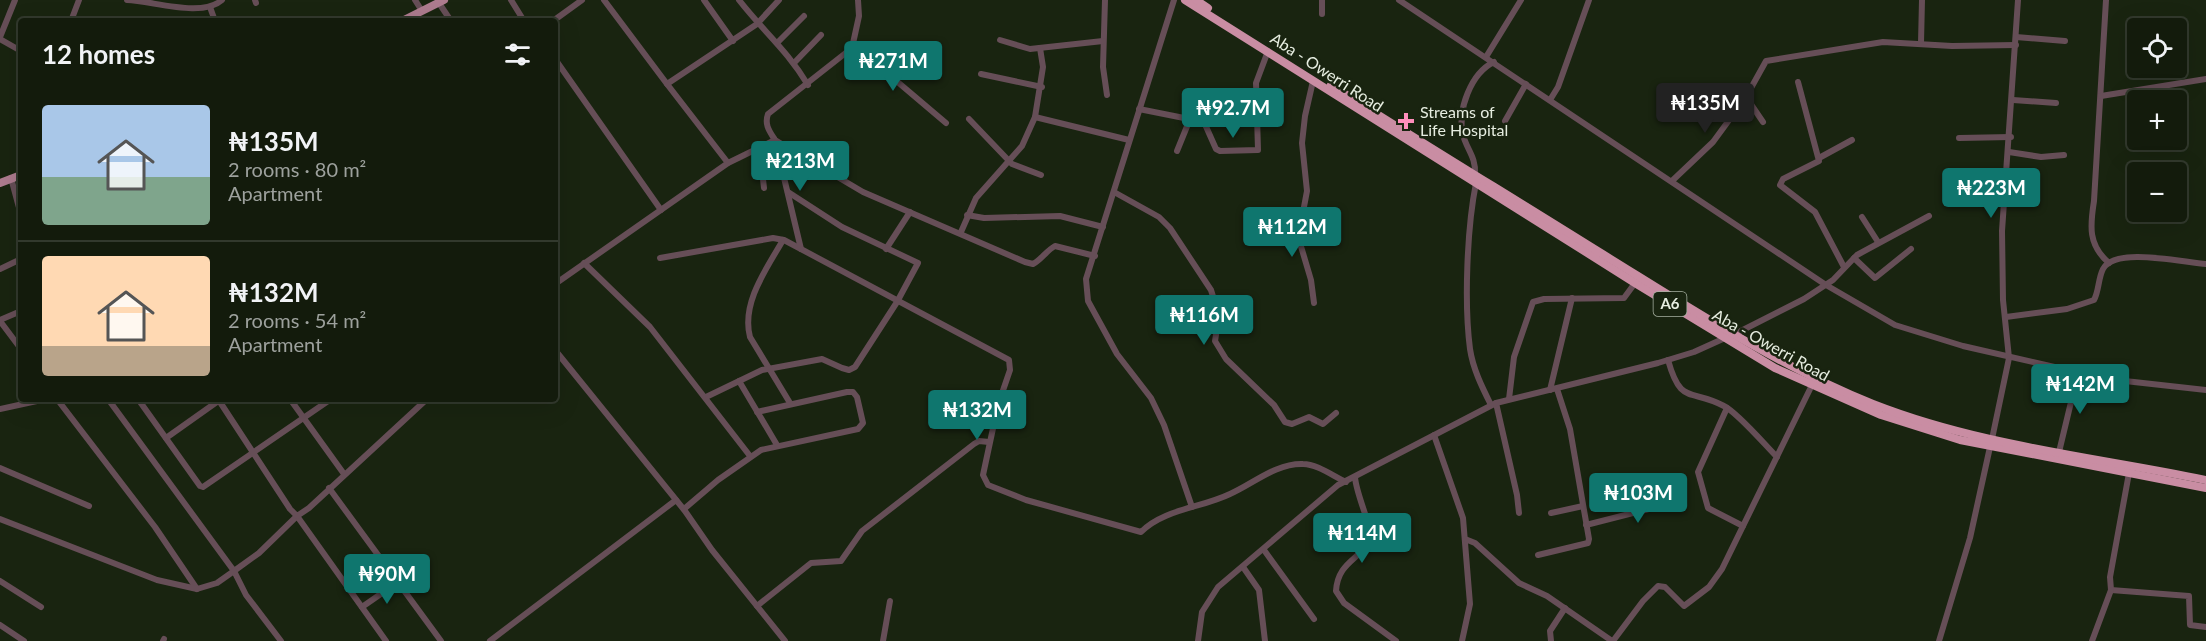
<!DOCTYPE html>
<meta charset="utf-8">
<style>
body{margin:0;font-family:Lato,sans-serif;background:#1c2415;color:#f1f3f6;height:100vh;display:flex;flex-direction:column;font-size:22px;white-space:nowrap}
*{box-sizing:border-box;margin:0}
p{font-size:20px;color:#9da19d}
.icon{flex:none;width:33px;height:33px;fill:none;stroke:currentColor;stroke-width:2;stroke-linecap:round;stroke-linejoin:round}
.map{position:relative;flex:1;overflow:hidden}
.panel{position:absolute;left:18px;top:18px;width:540px;height:384px;display:flex;flex-direction:column;background:#131b0c;border-radius:6px;box-shadow:0 6px 24px #0002,0 0 0 2px #32392d}
.panel>*{flex:none}
.tools{position:absolute;left:2127px;top:18px;display:grid;gap:12px}
.tools a{display:grid;place-items:center;width:60px;height:60px;border-radius:6px;background:#131b0c;box-shadow:0 6px 24px #0002,0 0 0 2px #32392d;font-size:30px}
.price{position:absolute;translate:-50% -51px;padding:0 14px;border-radius:6px;background:#0f766e;color:#fff;font-size:20px;line-height:39px;filter:drop-shadow(0 2px 3px #0008)}
.price::after{content:'';position:absolute;left:50%;top:36px;width:18px;height:14px;margin-left:-9px;background:inherit;clip-path:polygon(0 0,100% 0,50% 100%)}
.price.current{background:#222;color:#fff}
ul{padding:0;list-style:none}
li{display:flex;align-items:center;gap:18px;height:150px;padding:0 24px}
li+li{border-top:2px solid #32392d}
li span{display:grid;place-items:center;flex:none;width:168px;height:120px;border-radius:6px;color:#555}
li>.icon{margin-inline-start:auto}
span .icon{width:72px;height:72px;fill:#fffc;stroke-width:1}
li b{font-size:26px}
h2{display:flex;justify-content:space-between;align-items:center;height:72px;padding:0 24px;font-size:26px}
.map>svg:first-child{display:block}
</style>
<div class="map">
<svg width="2206" height="641" viewBox="0 0 2206 641">
<rect width="100%" height="100%" fill="#192410"/>
<g fill="none" stroke-linecap="round" stroke-linejoin="round">
<g stroke="#664e57" stroke-width="6">
<path d="M127,0C153,1 202,18 222,0"/>
<path d="M255,0L256,3"/>
<path d="M415,0L422,11"/>
<path d="M511,0L524,21"/>
<path d="M604,0L667,84L757,24L779,0"/>
<path d="M704,0L733,41"/>
<path d="M739,0C763,31 787,50 808,85"/>
<path d="M858,0L859,16L852,48L768,114C764,125 770,132 775,140L863,192L1025,262L1033,264C1041,260 1046,251 1055,246L1095,256"/>
<path d="M1105,0L1103,67L1107,95"/>
<path d="M1174,0L1086,279L1088,301L1117,354L1151,398L1164,425L1192,507"/>
<path d="M1322,0V14"/>
<path d="M1399,0L1826,285L1895,325L1963,346L2107,379L2206,390"/>
<path d="M2106,0L2094,201C2090,226 2088,245 2109,263"/>
<path d="M439,3L451,21"/>
<path d="M210,7L215,21"/>
<path d="M71,21L79,0"/>
<path d="M553,21L582,0"/>
<path d="M0,37L15,0"/>
<path d="M2016,37L2065,41"/>
<path d="M0,39L21,51"/>
<path d="M1000,40L1030,49L1103,41"/>
<path d="M778,42L804,16"/>
<path d="M1921,43L1922,0"/>
<path d="M854,45L946,123"/>
<path d="M1486,57L1521,0"/>
<path d="M555,59L661,210"/>
<path d="M794,63L821,35"/>
<path d="M981,74L1042,87"/>
<path d="M1313,81L1305,116L1302,143L1307,191L1300,228V243L1311,280L1314,303"/>
<path d="M1798,82L1819,161L1783,179L1780,185L1815,212L1844,267"/>
<path d="M667,84L728,163"/>
<path d="M2101,96L2206,79"/>
<path d="M1550,100L1558,87L1589,0"/>
<path d="M2013,100L2056,103"/>
<path d="M1139,109L1204,122L1216,149L1220,151L1258,150L1256,83L1268,51"/>
<path d="M1035,117L1129,140"/>
<path d="M969,119L1012,164L1041,175"/>
<path d="M1505,121L1526,84"/>
<path d="M1763,122L1746,97L1766,61L1883,42L1952,46L2016,45"/>
<path d="M1959,138L2011,137"/>
<path d="M1177,151L1190,119"/>
<path d="M2009,152L2041,157L2064,155"/>
<path d="M1819,158L1852,140"/>
<path d="M1475,174C1476,157 1467,150 1463,135C1457,110 1471,73 1494,62"/>
<path d="M11,178L21,215"/>
<path d="M1673,180L1713,142L1746,97"/>
<path d="M1476,183C1467,228 1464,303 1470,349C1473,369 1482,387 1491,405"/>
<path d="M764,188L762,170L782,166"/>
<path d="M1114,192L1159,217L1170,228L1211,290L1219,316L1215,341L1226,359L1274,405L1285,422L1292,424L1309,417L1323,424L1336,413"/>
<path d="M967,215L984,218L1060,216L1103,227"/>
<path d="M1862,217L1878,242"/>
<path d="M961,232L976,198L1022,146L1035,117L1043,67L1040,48"/>
<path d="M783,240C767,268 741,303 750,337L790,403"/>
<path d="M886,249L910,212"/>
<path d="M660,258L773,238L784,240L1009,360L1010,370L998,405L983,475L988,485L1026,500L1141,532C1164,509 1201,508 1230,494C1253,484 1276,463 1303,464C1317,464 1333,476 1346,482"/>
<path d="M1854,258L1875,278L1911,249"/>
<path d="M584,263L650,327L750,456"/>
<path d="M0,269L21,259"/>
<path d="M555,284L728,163L775,140L801,249"/>
<path d="M2006,317L2067,309L2094,300C2099,291 2098,279 2103,269C2115,246 2185,263 2206,264"/>
<path d="M0,320L21,311"/>
<path d="M0,321L21,349"/>
<path d="M1733,335L1804,299L1833,280L1857,255L1929,216"/>
<path d="M555,350L685,511L712,550L785,641"/>
<path d="M1668,360C1681,406 1690,388 1724,406C1738,413 1765,445 1777,457"/>
<path d="M739,381L777,445"/>
<path d="M1550,390L1572,298"/>
<path d="M706,397L762,370L822,359L842,368L849,370L855,367L897,302L918,263L842,227L788,192"/>
<path d="M57,399L155,527L197,589"/>
<path d="M108,399L234,571L259,553L297,516L386,641"/>
<path d="M138,399L200,486L203,487L331,399"/>
<path d="M218,399L290,509L297,516L309,508L427,399"/>
<path d="M290,399L344,474"/>
<path d="M1509,399L1514,357L1533,302L1544,299L1624,298L1635,283"/>
<path d="M1496,403L1517,495L1519,513"/>
<path d="M1727,408L1698,472L1708,508L1743,526"/>
<path d="M0,409L46,399"/>
<path d="M1434,435L1463,518L1470,604L1462,641"/>
<path d="M166,438L221,399"/>
<path d="M1992,439L2009,358L2003,300L2002,231L2018,0"/>
<path d="M2059,452L2078,373"/>
<path d="M0,468L89,506"/>
<path d="M2129,473L2110,577L2111,590L2189,596L2190,625L2206,627"/>
<path d="M1355,477C1356,494 1372,527 1370,536C1365,559 1338,559 1336,591L1344,603L1396,641"/>
<path d="M329,488L441,641"/>
<path d="M684,509L718,480L761,450L858,429L863,423L857,397L853,392H847L757,412"/>
<path d="M1551,513L1583,506"/>
<path d="M0,519L157,580L197,589L217,583L234,571L246,595L281,641"/>
<path d="M1586,525L1684,500"/>
<path d="M1465,539L1475,543L1519,583L1547,596L1612,641"/>
<path d="M1264,550L1314,619"/>
<path d="M1538,555L1588,543L1589,539L1570,429L1557,389"/>
<path d="M1243,567L1259,590L1265,641"/>
<path d="M0,581L41,607"/>
<path d="M757,606L811,563L841,561L862,531L974,444L979,441L989,442"/>
<path d="M362,607L398,582"/>
<path d="M0,625L24,641"/>
<path d="M163,641L164,639"/>
<path d="M490,641L676,500"/>
<path d="M883,641L890,601"/>
<path d="M1198,641L1202,612L1218,587L1338,485L1496,403L1658,363L1694,352L1725,338"/>
<path d="M1551,641L1550,631L1565,608"/>
<path d="M1613,641L1643,601L1658,586L1665,587L1684,606L1709,587L1722,569L1812,385"/>
<path d="M1939,641L1970,538L1990,447"/>
<path d="M2092,641L2111,590"/>
</g>
<g stroke="#ad7b8e" stroke-width="8">
<path d="M402,21L444,0"/>
<path d="M0,183L21,175"/>
</g>
<g stroke="#c98da3" stroke-width="8">
<path d="M1185,0L1635,283L1775,368L1881,415L1960,440L2206,488"/>
<path d="M1196,0L1208,8"/>
<path d="M1331,85C1419,141 1508,195 1596,250C1687,306 1774,364 1873,404C1980,446 2095,457 2206,480"/>
</g>
</g>
<path fill="#fe8ebb" stroke="#192410" stroke-width="2" d="M1403 112h6v6h6v6h-6v6h-6v-6h-6v-6h6z"/>
<g text-anchor="middle" stroke-width="5" stroke-linejoin="round" paint-order="stroke">
<rect fill="#192410" stroke="#a8b1a2" stroke-width="1.5" x="1653.5" y="292" width="33" height="24" rx="4.5"/>
<g font-size="15" font-weight="bold" fill="#e6ede0">
<text x="1670" y="309">A6</text>
</g>
<g font-size="16" fill="#e6ede0" stroke="#192410">
<text transform="translate(1327 72) rotate(33)" y="6">Aba - Owerri Road</text>
<text transform="translate(1771 345) rotate(29)" y="6">Aba - Owerri Road</text>
</g>
<g font-size="16" fill="#e6ede0" stroke="#192410" text-anchor="start">
<text x="1420" y="118">Streams of<tspan x="1420" dy="18">Life Hospital</tspan></text>
</g>
</g>
</svg>
<div class="tools">
<a><svg class="icon" aria-label="locate" viewBox="0 0 24 24"><circle cx="12" cy="12" r="6"/><path d="M12 2v4M12 18v4M2 12h4M18 12h4"/></svg></a>
<a>+</a>
<a>−</a>
</div>
<b class="price" style="left:893px;top:92px">₦271M</b>
<b class="price current" style="left:1705px;top:134px">₦135M</b>
<b class="price" style="left:1233px;top:139px">₦92.7M</b>
<b class="price" style="left:800px;top:192px">₦213M</b>
<b class="price" style="left:1991px;top:219px">₦223M</b>
<b class="price" style="left:1292px;top:258px">₦112M</b>
<b class="price" style="left:1204px;top:346px">₦116M</b>
<b class="price" style="left:2080px;top:415px">₦142M</b>
<b class="price" style="left:977px;top:441px">₦132M</b>
<b class="price" style="left:1638px;top:524px">₦103M</b>
<b class="price" style="left:1362px;top:564px">₦114M</b>
<b class="price" style="left:387px;top:605px">₦90M</b>
<section class="panel">
<h2>12 homes<svg class="icon" aria-label="filters" viewBox="0 0 24 24"><path d="M4 7h16M4 17h16"/><circle cx="9" cy="7" r="2"/><circle cx="15" cy="17" r="2"/></svg></h2>
<ul>
<li><span style="background:linear-gradient(#a9c7e8 60%,#7fa58c 0)"><svg class="icon" aria-label="home" viewBox="0 0 24 24"><path d="M3 11l9-7 9 7M6 9v11h12V9"/></svg></span><div><b>₦135M</b><p>2 rooms · 80 m²</p><p>Apartment</p></div></li>
<li><span style="background:linear-gradient(#ffd9b3 75%,#b9a48a 0)"><svg class="icon" aria-label="home" viewBox="0 0 24 24"><path d="M3 11l9-7 9 7M6 9v11h12V9"/></svg></span><div><b>₦132M</b><p>2 rooms · 54 m²</p><p>Apartment</p></div></li>
</ul>
</section>
</div>
